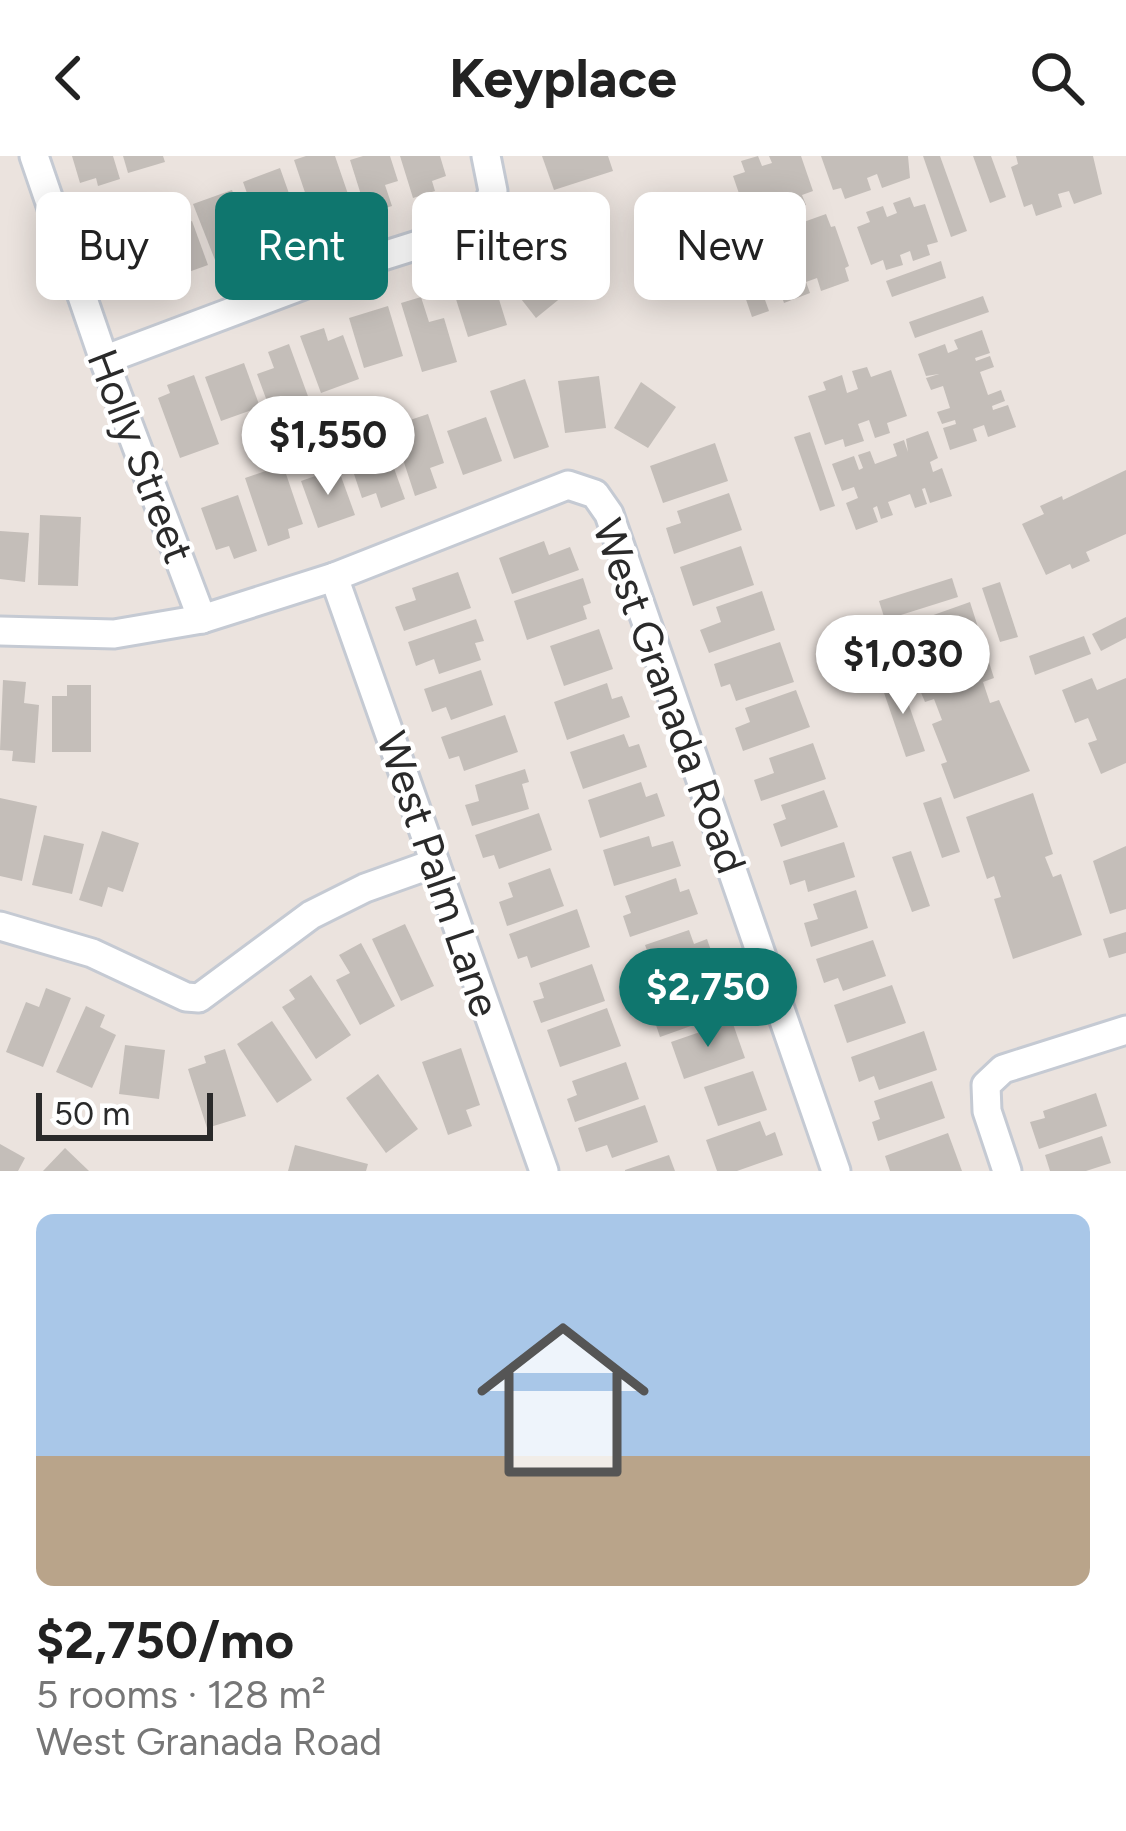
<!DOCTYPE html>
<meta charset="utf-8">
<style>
body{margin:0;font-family:Figtree,sans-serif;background:#f6f6f6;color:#222;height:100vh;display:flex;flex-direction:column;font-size:45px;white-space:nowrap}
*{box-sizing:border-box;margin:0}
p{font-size:39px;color:#767676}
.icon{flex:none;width:66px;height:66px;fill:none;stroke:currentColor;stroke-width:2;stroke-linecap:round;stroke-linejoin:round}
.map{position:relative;height:1015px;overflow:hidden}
.details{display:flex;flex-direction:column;background:#fff;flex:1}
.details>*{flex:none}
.guide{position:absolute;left:36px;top:36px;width:1056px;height:108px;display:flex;gap:24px}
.scale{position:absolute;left:36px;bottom:30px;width:177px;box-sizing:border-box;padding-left:12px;border:6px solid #2a2a2a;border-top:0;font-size:33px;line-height:42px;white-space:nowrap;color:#2a2a2a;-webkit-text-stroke:9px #fff;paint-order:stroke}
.price{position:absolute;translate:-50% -102px;padding:0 27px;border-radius:42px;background:#fff;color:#222;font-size:39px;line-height:78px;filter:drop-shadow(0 3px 6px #0008)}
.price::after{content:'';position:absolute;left:50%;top:72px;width:36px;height:27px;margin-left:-18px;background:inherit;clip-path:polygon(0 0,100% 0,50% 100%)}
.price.active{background:#0f766e;color:#fff}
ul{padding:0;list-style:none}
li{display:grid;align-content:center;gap:24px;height:636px;padding:0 36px}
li+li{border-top:3px solid #e0e0e0}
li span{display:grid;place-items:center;height:372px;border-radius:18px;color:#555}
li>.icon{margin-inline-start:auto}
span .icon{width:216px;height:216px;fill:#fffc;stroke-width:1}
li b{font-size:51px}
.pill{padding:0 42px;border-radius:18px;background:#fff;box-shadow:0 6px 30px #0003;font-size:42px;line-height:108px}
.pill.active{background:#0f766e;color:#fff}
header{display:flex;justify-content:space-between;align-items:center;height:156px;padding:0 36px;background:#fff;font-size:54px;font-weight:700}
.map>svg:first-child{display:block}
</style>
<header><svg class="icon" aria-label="back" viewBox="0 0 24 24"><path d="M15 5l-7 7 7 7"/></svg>Keyplace<svg class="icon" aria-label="search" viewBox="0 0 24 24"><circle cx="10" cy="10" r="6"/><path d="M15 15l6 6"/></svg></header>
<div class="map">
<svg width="1126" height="1015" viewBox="0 0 1126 1015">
<rect width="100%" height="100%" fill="#ebe3de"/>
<g fill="#c4beb9">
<path d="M72,0H113L120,23L98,30L96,22L80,27Z"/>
<path d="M123,0H163L165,6L128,17Z"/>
<path d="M306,0H335L349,41L333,47L339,64L317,72L294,4Z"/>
<path d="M363,0H390L398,25L385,29L392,50L367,58L350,4Z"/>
<path d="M400,0H440L446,20L432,25L435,35L413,42Z"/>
<path d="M542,0H608L613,15L554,34Z"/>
<path d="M758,0L762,10L772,7L769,0H801L813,35L802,39L806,49L789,55L785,45L775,48L778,58L761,64L758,54L746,58L733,20L745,16L741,5Z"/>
<path d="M821,0H908L910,22L882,32L877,18L867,22L871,34L845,43L841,32L833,34Z"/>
<path d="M923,0H940L967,75L951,81Z"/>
<path d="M973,0H991L1006,41L990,47Z"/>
<path d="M1016,0H1093L1102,38L1074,48L1069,35L1058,38L1062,51L1036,60L1032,48L1024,51L1011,11L1018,8Z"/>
<path d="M280,12L303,77L280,86L273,66L259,71L243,26Z"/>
<path d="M232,34L254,95L217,109L193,48Z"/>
<path d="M910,41L914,51L925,48L938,86L927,89L930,99L913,105L910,95L900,99L903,109L886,114L883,104L871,109L857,71L870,66L866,56L883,50L887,61L897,57L893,47Z"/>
<path d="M557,47L604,60L601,72L610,75L603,102L546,86Z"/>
<path d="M826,58L831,71L835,70L849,110L845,112L849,125L821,135L817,122L806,126L810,137L784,147L780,135L772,138L758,98L766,95L762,83L789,74L793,85L803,82L798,68Z"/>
<path d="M136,62L158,126L121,139L98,76Z"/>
<path d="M192,65L208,109L169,123L153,79Z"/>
<path d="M744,85L769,155L752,161L728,91Z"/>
<path d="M537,96L568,136L536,162L504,121Z"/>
<path d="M941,105L946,122L892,141L886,125Z"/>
<path d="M493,124L507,169L468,181L454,137Z"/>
<path d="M983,140L989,156L915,182L909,166Z"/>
<path d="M421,141L429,166L444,162L457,206L422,216L401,147Z"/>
<path d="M388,150L403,200L364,212L349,162Z"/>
<path d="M324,172L328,185L343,179L359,223L321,237L300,180Z"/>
<path d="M982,174L990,197L975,202L976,205L990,200L994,211L980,216L988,239L1001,234L1005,245L992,250L993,254L1008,249L1016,271L988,281L984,269L973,273L977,285L950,294L943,272L956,268L955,264L942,268L937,256L950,252L943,230L931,234L926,222L939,218L926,220L918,198L945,188L948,197L958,193L954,184Z"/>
<path d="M289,188L313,254L275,267L257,218L274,212L268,196Z"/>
<path d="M244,207L260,251L221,265L205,221Z"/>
<path d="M867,211L871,221L891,214L907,260L887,267L890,277L875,282L869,264L858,268L864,285L845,291L843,283L825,289L808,240L826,234L823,226L842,219L847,237L858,233L852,215Z"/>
<path d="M194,219L219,288L180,302L158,242L170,237L167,229Z"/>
<path d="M599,220L606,272L565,277L558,225Z"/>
<path d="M525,223L549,291L514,303L490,235Z"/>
<path d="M641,226L676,251L648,292L614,272Z"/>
<path d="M428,258L444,307L430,312L437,332L415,340L392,270Z"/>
<path d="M486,261L502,305L463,319L447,275Z"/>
<path d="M928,275L938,302L930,306L933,316L942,312L952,340L930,347L925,332L922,333L927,348L915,352L910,338L888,346L893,359L881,363L877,350L873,352L878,366L856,374L846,347L858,342L854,331L842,335L832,308L854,300L859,314L863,312L858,299L870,295L875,308L897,300L893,288L904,284L908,296L906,283Z"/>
<path d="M810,276L835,350L820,355L794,281Z"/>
<path d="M385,287L405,343L381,352L376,337L362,342L348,300Z"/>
<path d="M715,287L728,325L663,347L650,310Z"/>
<path d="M283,309L303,368L288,373L290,382L268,390L245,322Z"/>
<path d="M338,312L355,359L318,372L301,325Z"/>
<path d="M1126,314V378L1086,396L1090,405L1072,413L1070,408L1046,419L1022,368L1044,358L1040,350L1062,340L1063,344Z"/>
<path d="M729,337L742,374L674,398L666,372L681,367L677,355Z"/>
<path d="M238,339L257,395L234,403L229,390L216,394L201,352Z"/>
<path d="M40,359L81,361L78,430L38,429Z"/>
<path d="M0,375L29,377L25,426L0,423Z"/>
<path d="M544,385L549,399L570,391L579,414L512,438L499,402Z"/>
<path d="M741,390L754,429L693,450L680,411Z"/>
<path d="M458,416L471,452L404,475L395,451L416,444L412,432Z"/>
<path d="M583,422L591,447L583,450L587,463L527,484L514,445Z"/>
<path d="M952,422L958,441L885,464L879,445Z"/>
<path d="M1000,426L1018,481L1000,486L982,432Z"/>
<path d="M762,435L775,474L709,497L700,474L721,466L716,451Z"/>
<path d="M970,446L994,522L983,526L990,547L999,544L1030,615L954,643L941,608L947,606L932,568L942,564L934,543L925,546L894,473Z"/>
<path d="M1126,461V482L1101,495L1092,478Z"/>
<path d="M476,463L484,485L475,487L481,504L439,518L434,503L416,510L408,486Z"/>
<path d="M599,473L613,513L564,530L550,490Z"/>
<path d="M1084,480L1091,498L1035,519L1029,500Z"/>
<path d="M780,486L794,526L736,545L730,528L721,531L714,508Z"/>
<path d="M481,514L493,549L451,564L446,551L432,556L424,533Z"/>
<path d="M899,521L925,595L906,601L881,528Z"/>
<path d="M1092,522L1097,534L1126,522V607L1101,618L1088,587L1097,584L1088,562L1075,567L1062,534Z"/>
<path d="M3,524L26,526L24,547L39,549L35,607L12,605L13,595L0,594Z"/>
<path d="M607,527L612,543L622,540L630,561L567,584L554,546Z"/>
<path d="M67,529H91V596H52V540H67Z"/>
<path d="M796,534L810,571L743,595L735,572L750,566L745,552Z"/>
<path d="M505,559L518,596L464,615L459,600L449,603L441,581Z"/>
<path d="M624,578L629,591L639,588L647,611L583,633L570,596Z"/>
<path d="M813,587L826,623L761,645L754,624L774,617L769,602Z"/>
<path d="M525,613L529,626L522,628L529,653L472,670L465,649L479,645L475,629Z"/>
<path d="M641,626L646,641L657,637L665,660L600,682L588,644Z"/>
<path d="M824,634L838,671L781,691L773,668L786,663L781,649Z"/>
<path d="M1033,637L1053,698L1045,701L1053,721L1061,718L1082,779L1013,803L994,743L1001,741L994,720L987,723L966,661Z"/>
<path d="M941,641L960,696L942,702L923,647Z"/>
<path d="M0,642L37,650L22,725L0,720Z"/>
<path d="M539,657L552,694L499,713L494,699L483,702L475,679Z"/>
<path d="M102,675L139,687L123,736L108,731L102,751L79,744Z"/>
<path d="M44,679L84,688L72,738L32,729Z"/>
<path d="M649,680L652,691L673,685L681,710L614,730L603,694Z"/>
<path d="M844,686L855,721L808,736L805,724L790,729L783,705Z"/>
<path d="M1126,690V753L1110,758L1093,705Z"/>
<path d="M911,695L930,750L912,756L892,701Z"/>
<path d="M550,712L564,750L507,770L499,746L513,741L508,727Z"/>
<path d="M676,722L680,736L689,733L698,758L630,781L623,760L631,757L625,740Z"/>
<path d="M856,734L868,772L811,791L804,767L818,763L813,748Z"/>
<path d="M577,753L590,791L531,812L527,800L518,803L509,778Z"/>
<path d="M405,768L434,830L401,845L372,783Z"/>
<path d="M689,774L694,788L707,783L715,806L658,826L645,789Z"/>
<path d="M1126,776V797L1109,802L1103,783Z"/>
<path d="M873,784L886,820L843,835L838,822L824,827L816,803Z"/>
<path d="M361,787L395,850L360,869L336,824L350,817L339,799Z"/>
<path d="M592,808L605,845L541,867L533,845L544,842L539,827Z"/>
<path d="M311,819L351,879L316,903L282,851L295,843L289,834Z"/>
<path d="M704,822L710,841L726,835L733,855L660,881L647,842Z"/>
<path d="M892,829L906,867L847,887L834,849Z"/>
<path d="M46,832L71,842L43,911L6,896L26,846L39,851Z"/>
<path d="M86,850L105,859L100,871L116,879L92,932L56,916Z"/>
<path d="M607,852L621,890L560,911L547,874Z"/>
<path d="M272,865L312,924L277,947L237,888Z"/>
<path d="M732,865L745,902L684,923L671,886Z"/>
<path d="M924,875L937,914L879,934L874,920L859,926L851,901Z"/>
<path d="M125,889L165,894L159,943L119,938Z"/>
<path d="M461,892L480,949L466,954L472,970L448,979L422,906Z"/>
<path d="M225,893L246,960L207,972L188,913L206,907L204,900Z"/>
<path d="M626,906L639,943L575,966L567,943L577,939L572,925Z"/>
<path d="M753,915L767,954L718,970L704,931Z"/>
<path d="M378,918L418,973L386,997L346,942Z"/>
<path d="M932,925L945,962L878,985L872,966L880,963L874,945Z"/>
<path d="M1096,937L1107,970L1039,993L1030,966L1045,962L1043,955Z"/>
<path d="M645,949L658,986L612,1002L607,989L586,996L578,972Z"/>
<path d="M760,965L766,980L775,976L783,999L737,1015H717L706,984Z"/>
<path d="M948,977L962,1015H890L885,1000Z"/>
<path d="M1102,980L1111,1007L1086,1015H1050L1045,999Z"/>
<path d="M0,988L25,1002L18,1015H0Z"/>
<path d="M295,989L368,1008L366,1015H288Z"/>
<path d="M65,992L89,1015H43Z"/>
<path d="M669,999L675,1015H625V1014Z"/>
</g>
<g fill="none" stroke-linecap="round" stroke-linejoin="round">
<defs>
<g id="street">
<path d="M34,0L104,204L202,463"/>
<path d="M104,204L367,105L481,69L493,35L486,0"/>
<path d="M334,421L544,1015"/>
<path d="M0,475L114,478L202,463L334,421L568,329L595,338L609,358L836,1015"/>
<path d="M0,770L92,797L186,841L199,842L311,759L365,732L435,707"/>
<path d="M1007,1015L987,955L986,929L1003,913L1126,874"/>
</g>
</defs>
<use href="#street" stroke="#c5cad3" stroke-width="33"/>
<use href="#street" stroke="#fff" stroke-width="27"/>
</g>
<g text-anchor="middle" stroke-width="9" stroke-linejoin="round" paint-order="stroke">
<g font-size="42" fill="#2a2a2a" stroke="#fff">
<text transform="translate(141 300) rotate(69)" y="15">Holly Street</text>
<text transform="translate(670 540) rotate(70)" y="15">West Granada Road</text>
<text transform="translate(439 718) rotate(71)" y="15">West Palm Lane</text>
</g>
</g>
</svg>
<div class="scale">50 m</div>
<b class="price" style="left:328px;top:342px">$1,550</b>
<b class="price" style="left:903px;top:561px">$1,030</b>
<b class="price active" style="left:708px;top:894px">$2,750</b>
<div class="guide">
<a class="pill">Buy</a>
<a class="pill active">Rent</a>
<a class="pill">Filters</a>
<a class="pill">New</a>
</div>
</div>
<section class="details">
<ul>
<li><span style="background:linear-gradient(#a9c7e8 65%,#b9a48a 0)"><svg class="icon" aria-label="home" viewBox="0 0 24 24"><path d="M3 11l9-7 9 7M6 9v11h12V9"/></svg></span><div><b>$2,750/mo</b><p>5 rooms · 128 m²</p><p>West Granada Road</p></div></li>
</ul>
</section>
